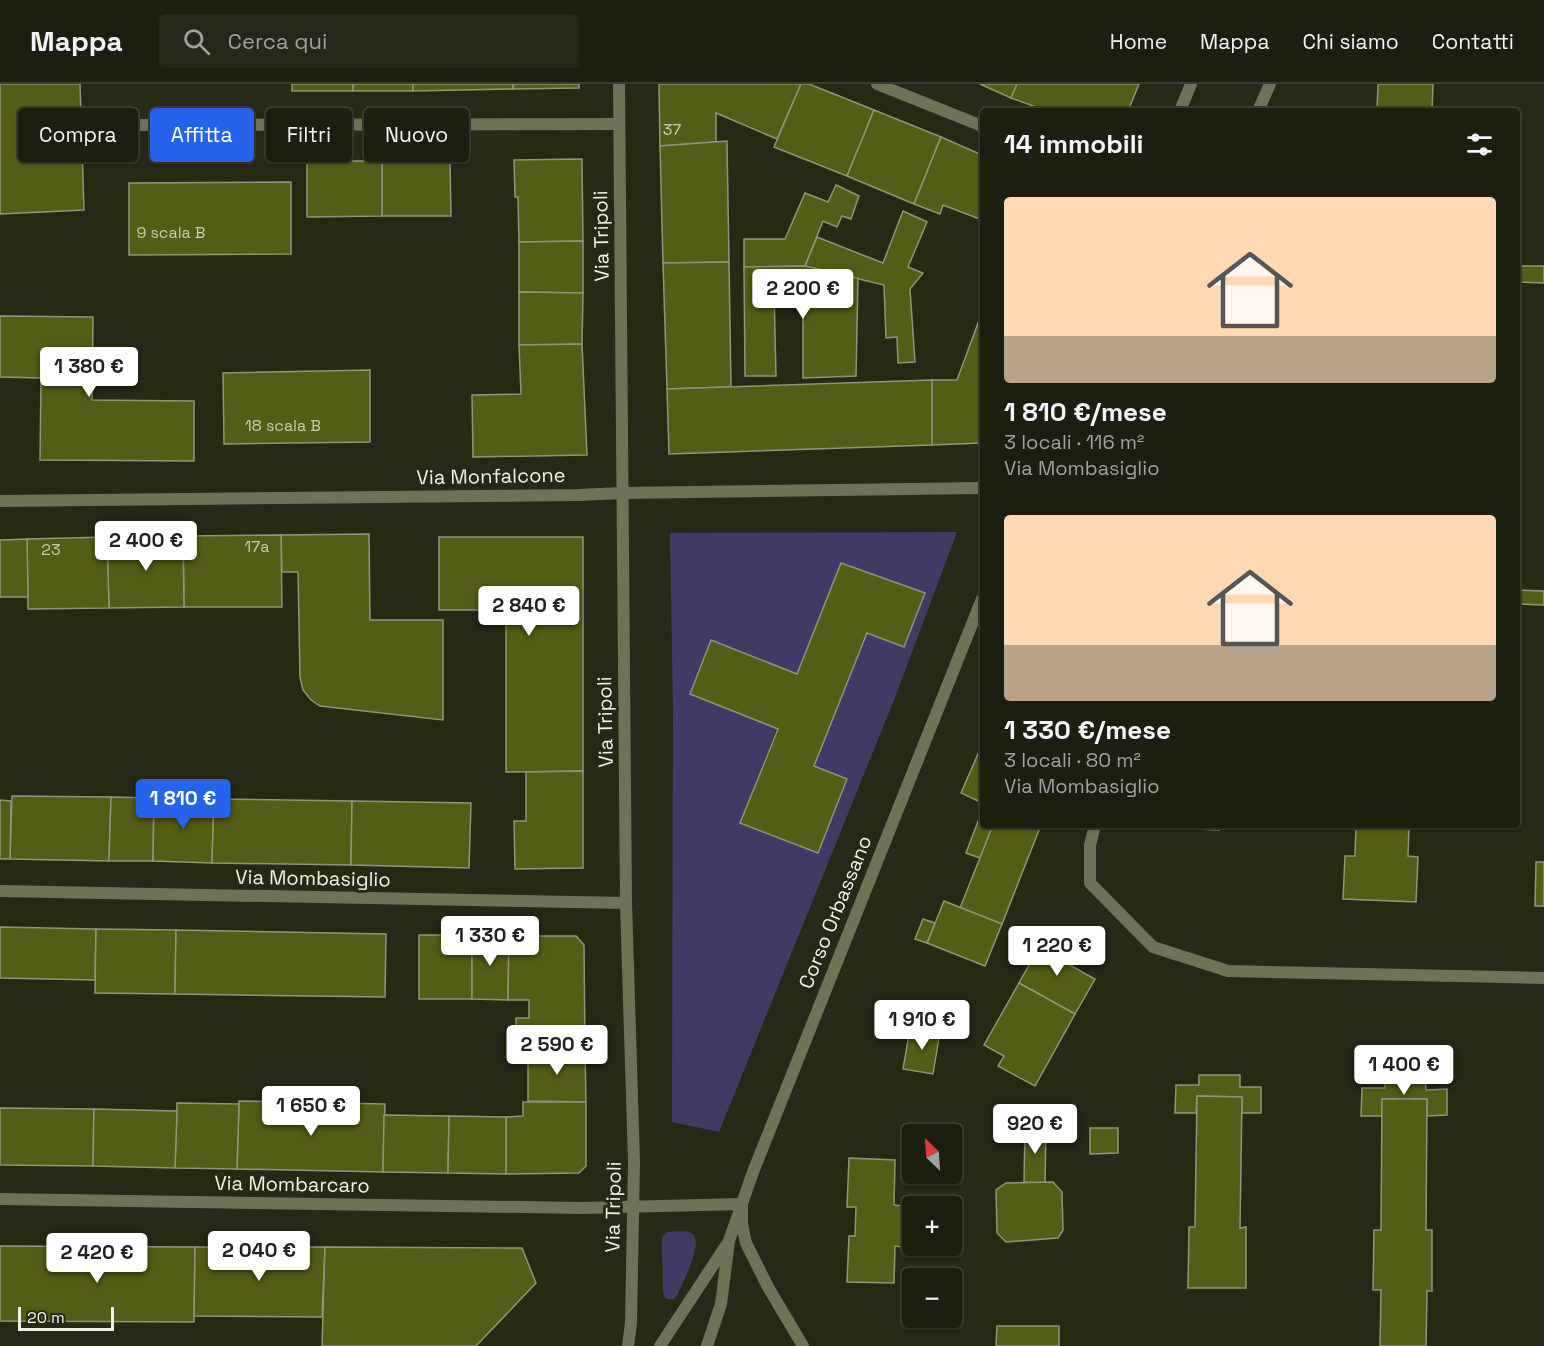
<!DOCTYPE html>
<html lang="it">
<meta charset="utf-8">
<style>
body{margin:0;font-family:"Space Grotesk",sans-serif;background:#252719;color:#f1f3f6;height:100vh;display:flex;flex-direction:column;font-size:22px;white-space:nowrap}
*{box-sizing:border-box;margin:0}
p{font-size:20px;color:#a0a29f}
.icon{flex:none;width:33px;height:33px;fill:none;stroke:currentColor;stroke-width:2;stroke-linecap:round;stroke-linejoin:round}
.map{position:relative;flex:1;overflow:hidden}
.drawer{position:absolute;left:980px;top:24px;width:540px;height:720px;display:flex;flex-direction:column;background:#1c1f10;border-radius:6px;box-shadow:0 2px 4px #0004,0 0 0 2px #3a3d30}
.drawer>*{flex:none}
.guide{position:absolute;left:18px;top:24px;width:570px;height:54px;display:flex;gap:12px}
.needle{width:39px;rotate:335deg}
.buttons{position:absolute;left:902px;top:1040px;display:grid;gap:12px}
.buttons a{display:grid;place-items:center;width:60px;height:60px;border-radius:6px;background:#1c1f10;box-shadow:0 2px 4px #0004,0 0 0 2px #3a3d30;font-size:30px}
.scale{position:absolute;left:18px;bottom:15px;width:96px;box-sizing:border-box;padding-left:6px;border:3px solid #eef1e4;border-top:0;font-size:16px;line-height:21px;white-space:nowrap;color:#eef1e4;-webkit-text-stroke:4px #262915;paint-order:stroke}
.price{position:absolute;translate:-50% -51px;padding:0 14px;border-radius:6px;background:#fff;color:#222;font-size:20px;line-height:39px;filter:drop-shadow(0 2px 3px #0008)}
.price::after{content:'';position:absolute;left:50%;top:36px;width:18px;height:14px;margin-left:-9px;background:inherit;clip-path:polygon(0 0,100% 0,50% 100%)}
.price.selected{background:#2563eb;color:#fff}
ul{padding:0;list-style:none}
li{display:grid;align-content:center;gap:12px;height:318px;padding:0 24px}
li span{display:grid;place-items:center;height:186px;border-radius:6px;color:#555}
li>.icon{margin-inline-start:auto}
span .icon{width:108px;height:108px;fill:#fffc;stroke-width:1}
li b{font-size:26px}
h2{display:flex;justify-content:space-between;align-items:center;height:72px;padding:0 24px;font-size:26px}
.tag{padding:0 21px;border-radius:6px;background:#1c1f10;box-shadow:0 2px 4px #0004,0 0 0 2px #3a3d30;font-size:21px;line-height:54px}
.tag.selected{background:#2563eb;color:#fff}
header{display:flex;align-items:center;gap:36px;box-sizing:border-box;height:84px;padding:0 30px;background:#1c1f10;border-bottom:2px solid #3a3d30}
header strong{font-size:28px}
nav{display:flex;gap:33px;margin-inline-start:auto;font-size:21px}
.search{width:420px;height:54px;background:#252719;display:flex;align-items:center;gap:15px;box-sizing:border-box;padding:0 21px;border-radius:6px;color:#a0a29f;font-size:22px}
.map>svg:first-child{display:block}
</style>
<header>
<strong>Mappa</strong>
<div class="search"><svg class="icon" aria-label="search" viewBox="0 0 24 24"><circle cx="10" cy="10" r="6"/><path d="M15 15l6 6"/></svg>Cerca qui</div>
<nav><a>Home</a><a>Mappa</a><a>Chi siamo</a><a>Contatti</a></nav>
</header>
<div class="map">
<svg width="1544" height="1262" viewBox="0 0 1544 1262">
<rect width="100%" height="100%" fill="#262915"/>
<g fill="#423a64" fill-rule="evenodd">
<path d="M957,448L894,616L719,1048L672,1038L673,627L670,449ZM841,479L925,509L904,563L867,549L814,682L847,696L817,769L740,738Z"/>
<path d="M667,1148C674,1148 685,1146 691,1149C706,1156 682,1200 677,1211L674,1215C668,1216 665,1215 663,1209L662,1153Z"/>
</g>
<g fill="#545d15" stroke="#8f947b" stroke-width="1.5">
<path d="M0,0H80L84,126L0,130Z"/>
<rect x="292" y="0" width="61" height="7"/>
<rect x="353" y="0" width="60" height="7"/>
<path d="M413,0H513V5L413,7Z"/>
<path d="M513,0H579V4L513,5Z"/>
<path d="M659,0H801L777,55L716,29V58L660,62Z"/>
<path d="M801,0H809L874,26L847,92L774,63Z"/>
<path d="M980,0H1017L1011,14Z"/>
<path d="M1017,0H1139L1128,27H1047L1011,14Z"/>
<path d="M1378,0H1433L1432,27H1377Z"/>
<path d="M874,26L941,53L914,120L847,92Z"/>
<path d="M941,53L982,71V136L943,121L940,130L914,120Z"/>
<path d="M727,57L729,178L663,179L660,62Z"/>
<path d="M582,75L583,157L519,158L518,113H515L514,76Z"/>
<path d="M450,76L451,132H382V77Z"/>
<path d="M307,77H382V132L307,133Z"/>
<path d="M291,98V170L129,171V99Z"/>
<path d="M836,101L859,112L851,135L842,132L837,143L823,137L805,182L744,183V155H785L805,109L828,118Z"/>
<path d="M903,127L927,138L908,183L923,189L910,205L915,278L898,279L897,253L886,254L884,201L805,182L817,153L883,179Z"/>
<path d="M583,157V209L519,208V158Z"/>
<path d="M729,178L731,303L667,305L663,179Z"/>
<path d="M805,182L858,194L856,292L803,294V207L774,206L776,292H745L744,183Z"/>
<path d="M1516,182H1544V199L1516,198Z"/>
<path d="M519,208L583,209L582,260L519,261Z"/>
<path d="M981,231L982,359L932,361V296H957Z"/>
<path d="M0,232L93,233L92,316L194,317V377L40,376L41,294L0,293Z"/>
<path d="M582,260L587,371L473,373L472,311L521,310L519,261Z"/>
<path d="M370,286V358L224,360L223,289Z"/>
<path d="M932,296V361L669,370L667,305Z"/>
<path d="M369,450L370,536H443V636L320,622L311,616L303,606L300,593L298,488H282L281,451Z"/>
<path d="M281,451L282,523H184L183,452Z"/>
<path d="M183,452L184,523L109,524L107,453Z"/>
<path d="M107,453L109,524L28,525L27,455Z"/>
<path d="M439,453H583V687L506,688V526H439Z"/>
<path d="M27,455L28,513H0V456Z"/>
<path d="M841,479L925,509L904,563L867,549L814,682L847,695L818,769L740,739L778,645L690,610L711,556L797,590Z"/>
<path d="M1516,506L1544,507V521L1516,520Z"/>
<path d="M981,663H982V706L978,717L961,709Z"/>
<path d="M583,687V784L515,785L514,737H526V688Z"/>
<path d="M12,712L111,713L109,777L10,775Z"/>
<path d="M111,713L154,714L153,777H109Z"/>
<path d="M154,714L214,715L212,779L153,777Z"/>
<path d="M214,715L352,717L351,781L212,779Z"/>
<path d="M0,716L11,717L10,775H0Z"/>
<path d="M352,717L471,719L469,784L351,781Z"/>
<path d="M982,727V741H993L980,774L966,769Z"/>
<path d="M993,741H1041L1002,840L960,824Z"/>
<path d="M1174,741H1219V746L1174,744Z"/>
<path d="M1356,741H1409L1408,772L1418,773L1416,818L1343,815L1345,772H1355Z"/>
<path d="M1536,778H1544V822H1535Z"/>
<path d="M944,817L1002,840L985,882L927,859Z"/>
<path d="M923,835L935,839L927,859L915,855Z"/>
<path d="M0,843L96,845L95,896L0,894Z"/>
<path d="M96,845L176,846L175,910L95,909Z"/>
<path d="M176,846L386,850L385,913L175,910Z"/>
<rect x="419" y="851" width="53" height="64"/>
<path d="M472,851L509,852L508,916L472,915Z"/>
<path d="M509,852H576L584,861L585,966H516V934H529V916H508Z"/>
<path d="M1045,853L1072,868L1066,879L1095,895L1075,930L1019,899Z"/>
<path d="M1019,899L1075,930L1035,1002L998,982L1004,972L984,961Z"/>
<path d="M910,944L940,948L933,990L903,985Z"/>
<path d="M528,966H585L586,1018L528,1017Z"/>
<path d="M1199,991H1240V1003H1261V1029H1242V1013L1197,1012L1196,1029H1175L1176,1001H1199Z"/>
<path d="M1385,994H1425L1426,1006L1447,1005V1031L1427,1032V1015H1382V1032H1361L1362,1004H1385Z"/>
<path d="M1197,1012L1242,1013L1240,1144L1246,1143V1204H1188L1189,1143H1195Z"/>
<path d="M1382,1015H1427L1426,1146H1432V1207H1427L1426,1262H1380L1381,1206H1373L1374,1146H1381Z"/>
<path d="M239,1017L385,1020L383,1088L237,1085Z"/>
<path d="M523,1018H586V1082L579,1089L506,1090V1033L523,1032Z"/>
<path d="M177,1019L239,1020L237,1085L175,1084Z"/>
<path d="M0,1024L94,1025L93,1082L0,1081Z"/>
<path d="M94,1025L177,1027L175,1084L93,1082Z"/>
<path d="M384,1031L449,1032L448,1089L383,1088Z"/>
<path d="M449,1032L506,1033V1090L448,1089Z"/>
<path d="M1025,1044H1046L1045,1099L1024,1098Z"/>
<path d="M1090,1044H1118V1069L1090,1070Z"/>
<path d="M849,1074L895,1076L894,1121L903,1122L902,1163L895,1162L894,1199L847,1198L849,1152H855L856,1123H847Z"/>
<path d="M1053,1098L1062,1108L1063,1146L1058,1154L1006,1158L997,1149L996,1106L1006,1099Z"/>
<path d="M0,1162L195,1163L194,1238L0,1237Z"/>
<path d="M195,1163H325L322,1233L194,1232Z"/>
<path d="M325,1163L522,1164L536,1199L476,1262H322Z"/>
<path d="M997,1242H1059V1262H996Z"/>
</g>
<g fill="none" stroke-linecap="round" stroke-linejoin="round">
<g stroke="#6e7357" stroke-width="12">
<path d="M1258,27L1270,0"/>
<path d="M1095,741L1090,761V799L1153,863L1228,887L1544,894"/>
</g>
<g stroke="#6e7357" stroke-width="12">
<path d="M877,0L982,42"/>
<path d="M119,41L619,40"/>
<path d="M0,417L579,411L622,409L982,404"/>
<path d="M0,807L626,819"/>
<path d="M0,1115L582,1124L742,1120V1140L746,1159L768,1203L803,1262"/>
</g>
<g stroke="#6e7357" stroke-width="12">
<path d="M619,0L626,819L634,1078L631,1239L628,1262"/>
<path d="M1180,27L1191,0"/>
<path d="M660,1262L727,1160"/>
<path d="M707,1262L721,1220L729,1157L753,1088L982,515"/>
</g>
</g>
<g text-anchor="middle" stroke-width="6" stroke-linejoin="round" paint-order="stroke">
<g font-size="16" fill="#c8ccb0">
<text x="672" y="51">37</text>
<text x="171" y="154">9 scala B</text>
<text x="283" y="347">18 scala B</text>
<text x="257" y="468">17a</text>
<text x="51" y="471">23</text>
</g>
<g font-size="20" fill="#eef1e4" stroke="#262915">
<text transform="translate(601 152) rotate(-91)" y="7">Via Tripoli</text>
<text transform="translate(491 392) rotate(-1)" y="7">Via Monfalcone</text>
<text transform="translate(605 638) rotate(-91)" y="7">Via Tripoli</text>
<text transform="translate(313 794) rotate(1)" y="7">Via Mombasiglio</text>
<text transform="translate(835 828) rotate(-68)" y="7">Corso Orbassano</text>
<text transform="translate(292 1100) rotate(1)" y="7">Via Mombarcaro</text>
<text transform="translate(613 1123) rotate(-89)" y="7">Via Tripoli</text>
</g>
</g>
</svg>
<div class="buttons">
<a><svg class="needle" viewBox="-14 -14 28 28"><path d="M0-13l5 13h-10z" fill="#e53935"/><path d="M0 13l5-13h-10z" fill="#a0a29f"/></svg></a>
<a>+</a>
<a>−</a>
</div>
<div class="scale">20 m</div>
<b class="price" style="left:803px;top:236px">2 200 €</b>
<b class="price" style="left:89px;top:314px">1 380 €</b>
<b class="price" style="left:146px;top:488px">2 400 €</b>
<b class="price" style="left:529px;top:553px">2 840 €</b>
<b class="price selected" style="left:183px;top:746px">1 810 €</b>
<b class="price" style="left:490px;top:883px">1 330 €</b>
<b class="price" style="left:1057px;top:893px">1 220 €</b>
<b class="price" style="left:922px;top:967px">1 910 €</b>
<b class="price" style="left:557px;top:992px">2 590 €</b>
<b class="price" style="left:1404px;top:1012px">1 400 €</b>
<b class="price" style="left:311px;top:1053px">1 650 €</b>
<b class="price" style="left:1035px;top:1071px">920 €</b>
<b class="price" style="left:259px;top:1198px">2 040 €</b>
<b class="price" style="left:97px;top:1200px">2 420 €</b>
<div class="guide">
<a class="tag">Compra</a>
<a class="tag selected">Affitta</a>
<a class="tag">Filtri</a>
<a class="tag">Nuovo</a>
</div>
<section class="drawer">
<h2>14 immobili<svg class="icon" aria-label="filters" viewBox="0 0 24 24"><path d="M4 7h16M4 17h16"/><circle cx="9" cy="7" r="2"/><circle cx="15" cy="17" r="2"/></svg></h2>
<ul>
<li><span style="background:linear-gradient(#ffd9b3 75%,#b9a48a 0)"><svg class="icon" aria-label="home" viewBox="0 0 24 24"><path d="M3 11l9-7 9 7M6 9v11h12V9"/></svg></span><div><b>1 810 €/mese</b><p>3 locali · 116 m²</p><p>Via Mombasiglio</p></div></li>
<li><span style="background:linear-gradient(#ffd9b3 70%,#b9a48a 0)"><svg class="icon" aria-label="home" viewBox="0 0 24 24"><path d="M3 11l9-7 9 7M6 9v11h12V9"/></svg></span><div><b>1 330 €/mese</b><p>3 locali · 80 m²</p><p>Via Mombasiglio</p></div></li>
</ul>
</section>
</div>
